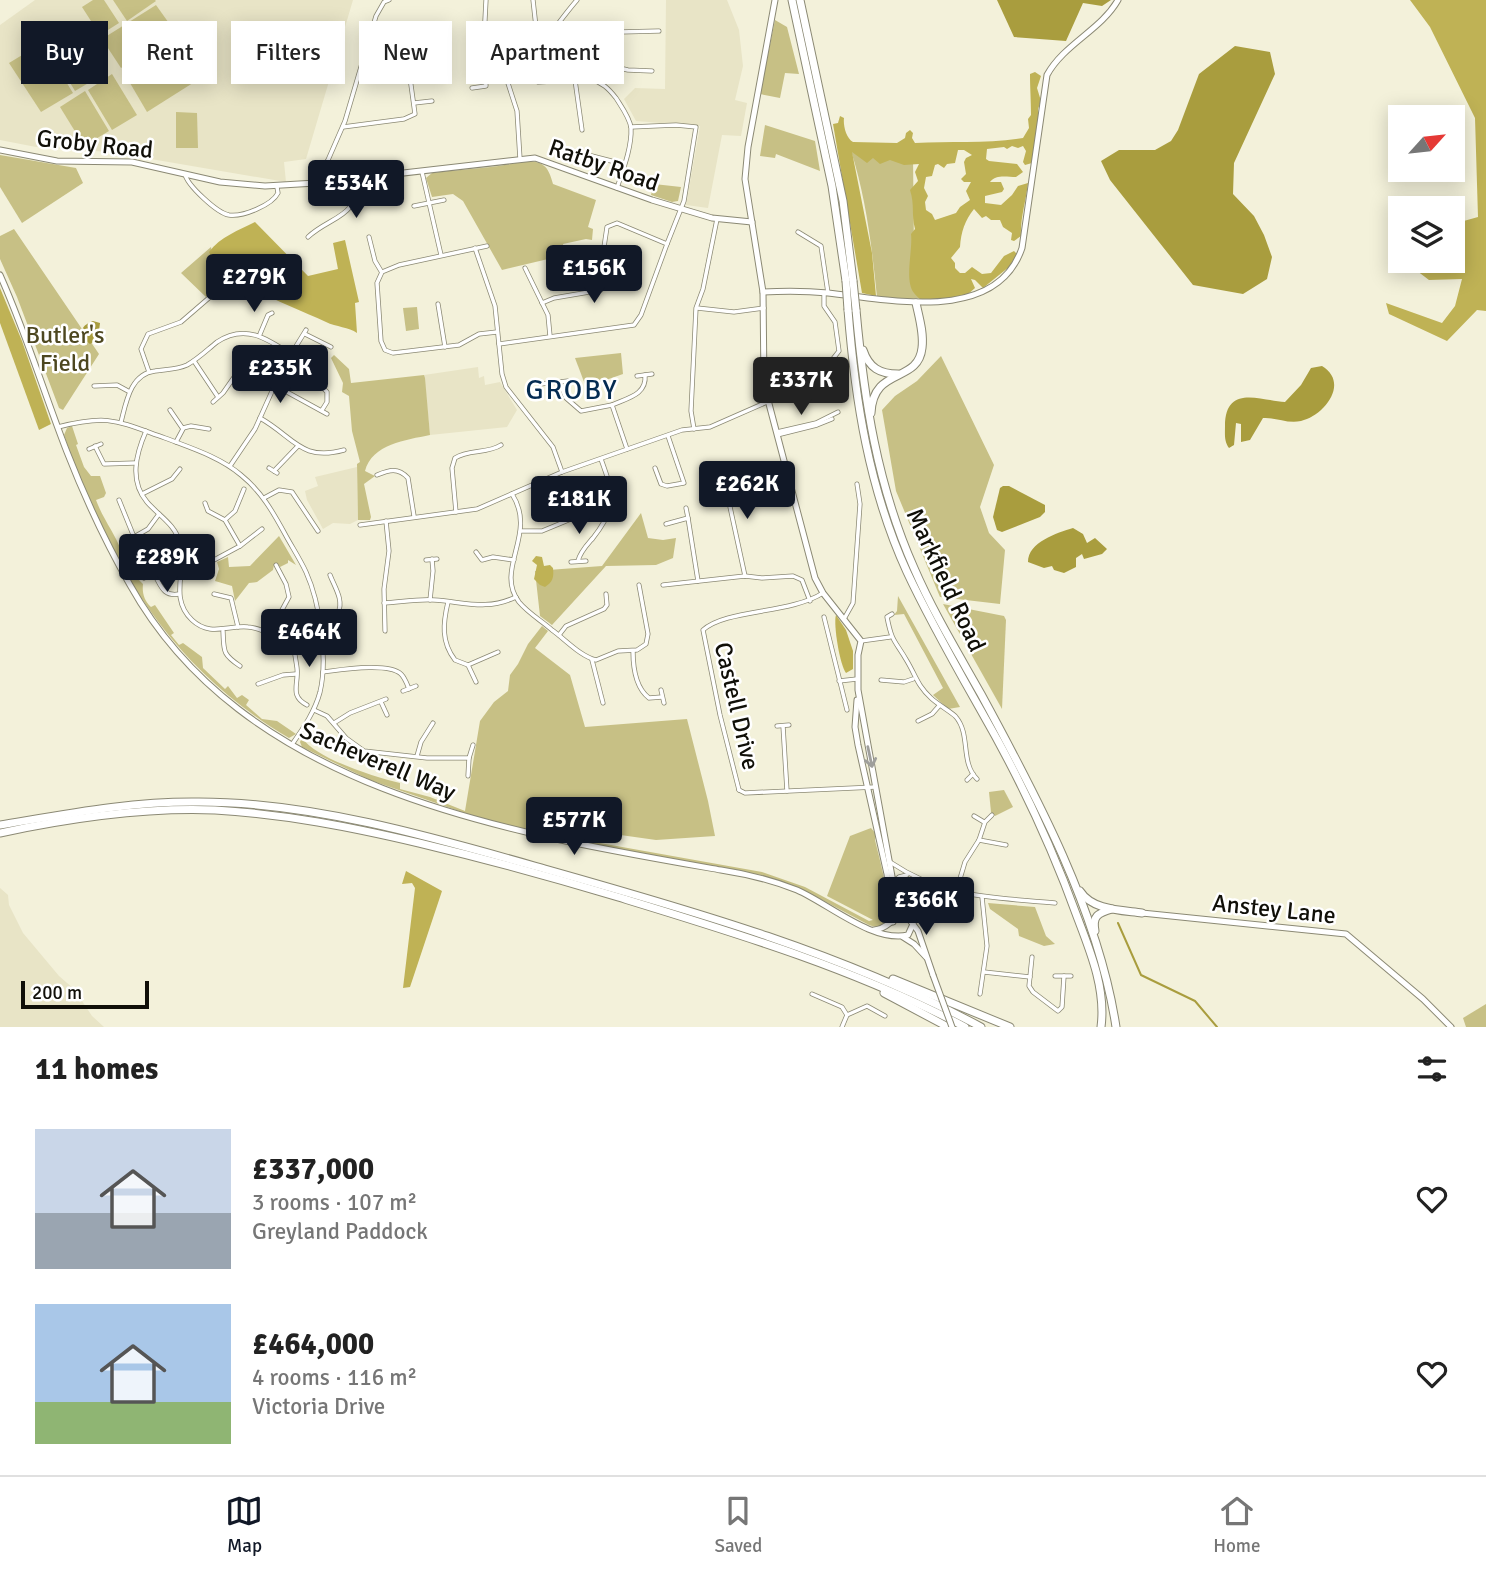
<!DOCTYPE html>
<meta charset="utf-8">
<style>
body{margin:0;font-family:Signika,sans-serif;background:#f6f6f6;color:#222;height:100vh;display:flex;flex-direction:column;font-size:26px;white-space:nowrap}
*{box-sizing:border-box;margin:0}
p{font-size:23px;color:#767676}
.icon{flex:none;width:38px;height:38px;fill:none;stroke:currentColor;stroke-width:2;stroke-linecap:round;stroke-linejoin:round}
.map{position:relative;height:1027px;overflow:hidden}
.panel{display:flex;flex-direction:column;background:#fff;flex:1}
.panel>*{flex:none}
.top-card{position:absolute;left:21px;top:21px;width:700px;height:63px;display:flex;gap:14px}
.needle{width:46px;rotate:63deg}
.fabs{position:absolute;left:1388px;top:105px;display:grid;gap:14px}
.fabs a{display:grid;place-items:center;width:77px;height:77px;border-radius:0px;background:#fff;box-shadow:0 4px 18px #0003;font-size:35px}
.scale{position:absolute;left:21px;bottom:18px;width:128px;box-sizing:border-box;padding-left:7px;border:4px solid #100f08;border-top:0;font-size:19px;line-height:24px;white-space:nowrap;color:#100f08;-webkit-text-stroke:5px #fff;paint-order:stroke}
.price{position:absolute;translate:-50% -60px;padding:0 16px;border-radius:7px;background:#111827;color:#fff;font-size:23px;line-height:46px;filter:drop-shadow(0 2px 4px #0008)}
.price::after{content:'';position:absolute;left:50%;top:42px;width:21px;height:16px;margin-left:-10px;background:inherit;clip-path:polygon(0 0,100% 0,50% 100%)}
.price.on{background:#222;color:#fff}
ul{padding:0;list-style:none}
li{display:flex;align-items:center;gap:21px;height:175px;padding:0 35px}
li span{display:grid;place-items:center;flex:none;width:196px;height:140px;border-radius:0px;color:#555}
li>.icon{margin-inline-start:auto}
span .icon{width:84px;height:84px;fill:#fffc;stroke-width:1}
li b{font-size:30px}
h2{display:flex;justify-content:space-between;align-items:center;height:84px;padding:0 35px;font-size:30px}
.pill{padding:0 24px;border-radius:0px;background:#fff;box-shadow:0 4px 18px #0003;font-size:24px;line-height:63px}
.pill.on{background:#111827;color:#fff}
.tabs{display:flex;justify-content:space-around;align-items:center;height:98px;border-top:2px solid #e0e0e0;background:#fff;font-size:19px;color:#767676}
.tabs a{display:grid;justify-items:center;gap:4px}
.tabs .on{color:#111827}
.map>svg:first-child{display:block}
</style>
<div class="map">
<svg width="1486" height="1027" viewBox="0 0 1486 1027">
<rect width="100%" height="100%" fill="#f3f1da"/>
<g fill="#e8e4c6">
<path d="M35,0H353L306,159L284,162L286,182L110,152L36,147L0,140V25Z"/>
<path d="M666,0H727L739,30L743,66L735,100L747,103L741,136L722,135L708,208L686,205L700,126L636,121L624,99L635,88L665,89Z"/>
<path d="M478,367L479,378L484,376L485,385L500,382L517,410L507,427L430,435L424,375Z"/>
<path d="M357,467L358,520L350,524L333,523L323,529L307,500L305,491L318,486L315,477Z"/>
<path d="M0,888L8,895L9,905L23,933L59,976L74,989L92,1016L104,1027H0Z"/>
</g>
<g fill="#c7c085">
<path d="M93,0H104L119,23L100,35L82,7Z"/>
<path d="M113,0H155L156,1L127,21Z"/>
<path d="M156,5L176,33L121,68L102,39Z"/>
<path d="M775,20L787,27L799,74L785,73L780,98L760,94Z"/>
<path d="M76,22L107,72L75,91L45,41Z"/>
<path d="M42,43L73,93L41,112L9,63Z"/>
<path d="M179,53L196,81L147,112L130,83Z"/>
<path d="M112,74L137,115L112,130L88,90Z"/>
<path d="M85,91L109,131L84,146L60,107Z"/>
<path d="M176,112L197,113L198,148H176Z"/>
<path d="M765,125L815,141L820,171L776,154L775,158L760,156Z"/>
<path d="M851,151L913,155L914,256L921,298L909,299L877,297C872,248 866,197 851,151Z"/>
<path d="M0,155L76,168L83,183L22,223L0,187Z"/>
<path d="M523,161C543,161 548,165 553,184L596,200L588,227L593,229L592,240L586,239L563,244L565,255L502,270L463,201L453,194L432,197L426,178L432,173C461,169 495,169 523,161Z"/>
<path d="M654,184L681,187L678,201L672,202L651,195Z"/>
<path d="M14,229L99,354L63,410L59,408L17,297L0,259V236Z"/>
<path d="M211,247L212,253L224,268L215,285L214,292L206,297L181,273Z"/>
<path d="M417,307L419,329L406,331L403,308Z"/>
<path d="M621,353L623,374L586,387L575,358Z"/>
<path d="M334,355L349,369L351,383L424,375L425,378L430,435C406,440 372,444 365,471L375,476L364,484L371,517L370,520H358L357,464L360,462L352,431L349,396L342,392L343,383L331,358Z"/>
<path d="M941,356L994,465L980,507L989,533L1005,550L1000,604L940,597L896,491L882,410L895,396L917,381Z"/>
<path d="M72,426L78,444L76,445L84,467L91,476H100L106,493L104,497L96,500C103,519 115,534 121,550H123L132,573L143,584C142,593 144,600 151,607L155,605L174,633L171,635L179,645L183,643L202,657L203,668L225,689L228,686L237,698L242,695L249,700L246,705L262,719L277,721L296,734L289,738C169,667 109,564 64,435L67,428Z"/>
<path d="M641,513L648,538L663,540L676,538L673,558L656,565L606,566L552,625L540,616L535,571L602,566Z"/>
<path d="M279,536L296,565L288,560V563L280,567L277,563L274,565L273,570L257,582L249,583L235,601L232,586L215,581L219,569L217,562L228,557L229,567L250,566Z"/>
<path d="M898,596L960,707L948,709L933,695L943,688L904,614L894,615L897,611Z"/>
<path d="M943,604L1004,616L1006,620L1002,709Z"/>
<path d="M542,626L548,631L535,648L570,675L585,727L687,719L708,801L715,836L656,840L585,830L583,840L762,872L805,887L869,921L873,920L827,896L850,836L871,828L876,834L875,840C878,853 896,917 885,925C881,928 874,927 869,925L811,894L761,875L572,841L479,818L370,780L302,747L300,742L302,738C317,759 375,777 400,783V789L430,797L465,811L480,721L494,702L508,691L510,675L518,664L528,644Z"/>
<path d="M1004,790L1013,807L995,816L991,812L989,792Z"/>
<path d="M988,903L1035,907L1046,936L1055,944L1044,946L1019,936L1018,929L990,909Z"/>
<path d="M1486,1004V1027H1466L1463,1018Z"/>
</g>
<g fill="#bfb255" fill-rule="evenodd">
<path d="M1410,0H1486V311L1477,310L1447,341L1389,314L1386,303L1442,323L1455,306L1462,279L1429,280L1404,261H1452L1453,224L1478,217L1475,118L1430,27Z"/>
<path d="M1035,72L1041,76L1037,88L1041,101L1038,109L1039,126L1032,163L1025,165L1023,162L1026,151L1023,146L1018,148L1012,146L1007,149L1004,147L987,149L986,159L989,161L1017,164L1023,172L1016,177C1007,177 996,174 990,182H1001L1004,189L1002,192L985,196V203L1001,205L1012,195L1018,186L1028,183C1026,201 1020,219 1021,236L1014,241L1011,240L1012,233L1003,227L1000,220H991L986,216L982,218L974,209C965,220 961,232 960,247L951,258L955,263V268L960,273H965L972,267L982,274L991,273L1004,256L1014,251L1017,254L1009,267L983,288L975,280L971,279L975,288L967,295H961L958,300L946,303L943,299L922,301C919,298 916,296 914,293C904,281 913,250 911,234L915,229C911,213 915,206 910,190L918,181L915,172L919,164L904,165L890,160L880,164L873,158L867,163L852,152L872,253L876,296L862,293L833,124L838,123L840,116L844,118C843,125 846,138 853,142L897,143L905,138L906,133L910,130L913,133L912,138L915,143C950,141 989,144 1023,138L1029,128L1028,119L1031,115C1031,100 1030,88 1030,74ZM958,150H964L972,155L966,158L964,162L966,174L961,179L964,182H971L966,191L970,200L960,207L956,213L935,220L932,214L926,210L925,202L928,196L924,188L926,177L932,176L935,165L938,164L944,168L947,164L955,163Z"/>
<path d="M255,222L308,276L338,269L333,243L345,240L359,302L355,303L357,333C349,327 336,327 326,322C293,307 253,293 225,269L219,278L217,268L209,252C220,237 239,230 255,222Z"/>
<path d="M0,288L22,341L51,424L39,430L0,323Z"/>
<path d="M536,556L542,557L544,566L550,565L553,568C554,577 553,582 545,587L540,585L534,579L537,565L532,561Z"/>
<path d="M836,615L846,630L853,651V669L846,673C840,666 833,624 836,615Z"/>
<path d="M406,871L442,891L410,987L403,988L415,888L412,883L402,884Z"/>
</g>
<g fill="#a99d3e">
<path d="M997,0H1111L1102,6L1083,3L1066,41L1014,37Z"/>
<path d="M1235,46L1270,52L1275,74L1234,163L1233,194L1254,216L1264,235L1272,257L1267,279L1243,294L1193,285L1110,180L1101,161L1119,150H1155L1171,141L1178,130L1199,74Z"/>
<path d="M93,321L100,323L98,339L90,344L84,339C79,328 84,325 93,321Z"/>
<path d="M1322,366C1350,383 1324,416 1301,421C1287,424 1276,417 1263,418L1250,440L1241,442V424L1236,423L1234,445L1229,448C1224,441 1225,434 1225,426C1225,383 1262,401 1285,402L1301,385L1311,368Z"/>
<path d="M1003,486H1009L1045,505V512L1040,517L1002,532L997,530L993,517L1000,488Z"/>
<path d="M1073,528L1083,534L1087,543L1095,538L1107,549L1102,554L1084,559L1082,554L1076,558V567L1064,573L1054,570L1052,566L1044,568L1028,562C1028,542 1057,533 1073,528Z"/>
</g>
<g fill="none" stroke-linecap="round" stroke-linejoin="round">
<path stroke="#a99d3e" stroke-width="2" d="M1118,923L1141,975L1195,1001L1217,1027"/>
<defs>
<g id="street">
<path d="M486,0L484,39L489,53L505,74L517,111L520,159"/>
<path d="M533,0L536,27L545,39"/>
<path d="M487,50C482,55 476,68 485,73C490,75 500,73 505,74"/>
<path d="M366,55L437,46"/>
<path d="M606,65L628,70L652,71"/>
<path d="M514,70L538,82L590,79C602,82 609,89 616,98C621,106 630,118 631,128C632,147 623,170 617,188"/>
<path d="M505,74C536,60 555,25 577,0"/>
<path d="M575,80L582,130"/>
<path d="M597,81L605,65V46L610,35L620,32L659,31"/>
<path d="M472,88L486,86L485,73"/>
<path d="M414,103L432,101"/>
<path d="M343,127L404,119L415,114L406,49"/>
<path d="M588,155L623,164"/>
<path d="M324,166L344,174L389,168"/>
<path d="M422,172L441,255"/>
<path d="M185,174C187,185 217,213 229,215C243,217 272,205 278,193L277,187"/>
<path d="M316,183V178L328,160L345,121L376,16L384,2L389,0"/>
<path d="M414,206L444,200"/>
<path d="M798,232L821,246L828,293"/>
<path d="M308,237C330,216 362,217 354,179"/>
<path d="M369,237L375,261L381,271"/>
<path d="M487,246L399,265L382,272L377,283L381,341L385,350L393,353L459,345L479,334L497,332"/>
<path d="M604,247L607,227L617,223L667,244L684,201L696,127L676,125L631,127"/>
<path d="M475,248L495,306L502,374L506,387L553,447L562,472"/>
<path d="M525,268L548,315L550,336"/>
<path d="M542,303L554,298L601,290L606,284L611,269"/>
<path d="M438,304L445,347"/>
<path d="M697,308L734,312L764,308"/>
<path d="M260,334L268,315L272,313"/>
<path d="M305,334L331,347"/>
<path d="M499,344L634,325L641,315L667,244"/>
<path d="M194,361L218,397"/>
<path d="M801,363L832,360L839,351L835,322L824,306V293"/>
<path d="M149,372L141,349L148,334L181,322L210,297H228"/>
<path d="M637,376L652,374"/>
<path d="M559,382L568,381"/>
<path d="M314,383L320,385L327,392V402L322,410"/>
<path d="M540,384L559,382L566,398L581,411L612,405L627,449"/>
<path d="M94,386L117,385L128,391"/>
<path d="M276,386L327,414"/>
<path d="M213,402L223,393L237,373"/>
<path d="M612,405C627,398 647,395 645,375"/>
<path d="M170,410L183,429L176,442"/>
<path d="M260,418C294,437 301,462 344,450"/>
<path d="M121,422C126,403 130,374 155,371C166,369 176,370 187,365C198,359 207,350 217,342C245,323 268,339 292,355"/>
<path d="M58,427C109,414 117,421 165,438C191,448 220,457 241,475C261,491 273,512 285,534C292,547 300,559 306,572C320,603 328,658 320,692C315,711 304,727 293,743"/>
<path d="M183,428L191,426L209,429"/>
<path d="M694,429L691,411L696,308L703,289L717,219"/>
<path d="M146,431C136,454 129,481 147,502C159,516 175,524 180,543C188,569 168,597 192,620C210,637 228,625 248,627C265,628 278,640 294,644C302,646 312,643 320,643"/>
<path d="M777,432L816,423L838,412"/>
<path d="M777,435L817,425L832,419"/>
<path d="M95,446L104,464L135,463"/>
<path d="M89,449L101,444"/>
<path d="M230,466L255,429L282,369L306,330"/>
<path d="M269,468L277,473"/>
<path d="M655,468L661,484L667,486L684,483L668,436"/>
<path d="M722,470L745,576"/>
<path d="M274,471L298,446"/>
<path d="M377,475C389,470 398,467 408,478L414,516"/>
<path d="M142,494L172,479L180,469"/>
<path d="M512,494C538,534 494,569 519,602C528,613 542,621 552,630C566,640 580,656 596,660L618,651L637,650L646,644L648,634L639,585"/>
<path d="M264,498L279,490L292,492L318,531"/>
<path d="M119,500L134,537L148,529L159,514"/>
<path d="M686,508L688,518"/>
<path d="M456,512L452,468L455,458C469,449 487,454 501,445"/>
<path d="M226,519L235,511L244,489"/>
<path d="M666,524L688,518L698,581"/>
<path d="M360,525L477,509L562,472L682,430L710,427L767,402"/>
<path d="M521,531H542L588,512L606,519"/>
<path d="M240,546L262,529"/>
<path d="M476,552L482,560L493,557L514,560"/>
<path d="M182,555H191L214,560L240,546L225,520L208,511L205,503"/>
<path d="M426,560L437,559"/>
<path d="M578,561C580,552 587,545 593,538C618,506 614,495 601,459"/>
<path d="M571,562L586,561"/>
<path d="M144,578L152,571C161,583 161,597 179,594"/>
<path d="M663,585L745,576L762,578L793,576L802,580L810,601"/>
<path d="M214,594L231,598L238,627"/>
<path d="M430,600L433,571L432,559"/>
<path d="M448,602C443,623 441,642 455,660L468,665L498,652"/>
<path d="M384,603C401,602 418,599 434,600C465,602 486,611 516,597"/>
<path d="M338,613L344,633"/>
<path d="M892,614L887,617C892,643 895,640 907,661C916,676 917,685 931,698C937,704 953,713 956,717C971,735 960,762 977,779"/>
<path d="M318,616L338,613C344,600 335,588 330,575"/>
<path d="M824,617L847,710"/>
<path d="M844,619L853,603L860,504L857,484"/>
<path d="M223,631C224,651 222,654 240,666"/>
<path d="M385,631L384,589L389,551L386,521"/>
<path d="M270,632L289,597L286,584L276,565"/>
<path d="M559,635L566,626L604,609L607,605L606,594"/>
<path d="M861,641L890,637"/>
<path d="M294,644C294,652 296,660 297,668C299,684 289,696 307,705"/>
<path d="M633,651C633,667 636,688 649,698L662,697"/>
<path d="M592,660L603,703"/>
<path d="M468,665L476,682"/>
<path d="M323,672C340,670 388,662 401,674C405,678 407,684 409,689"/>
<path d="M881,680L904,682L913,679"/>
<path d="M839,681L857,679"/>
<path d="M258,684L283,675L296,674"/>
<path d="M661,690L664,703"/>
<path d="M403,691L416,686"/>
<path d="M381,702L387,715"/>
<path d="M314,710L327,716L346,738L364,751L427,758H469"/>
<path d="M918,721L932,714L939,706"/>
<path d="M334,723L350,713L386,699"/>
<path d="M777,726L789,725"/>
<path d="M783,726L787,791"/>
<path d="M417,756L421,742L433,723"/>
<path d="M468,776L469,758L473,745"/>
<path d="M967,780L973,774"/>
<path d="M739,790L720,715L703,630C726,609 790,614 823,593"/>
<path d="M739,790L745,793L875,787"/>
<path d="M974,816L984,822"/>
<path d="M979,840L1006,845"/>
<path d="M890,862C945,899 992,897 1055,903"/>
<path d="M893,882L899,877L907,875"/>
<path d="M956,892L965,862L979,840L985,822L992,815"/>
<path d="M1032,957L1029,986L1033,992L1058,1011L1062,1007L1064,976H1071"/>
<path d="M984,972L1030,977"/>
<path d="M1055,976H1064"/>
<path d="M812,994L842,1007L847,1015"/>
<path d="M980,994L987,946L982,897"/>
<path d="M842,1027L847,1015L867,1006L885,1016"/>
</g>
<g id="secondary">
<path d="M775,0L748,147L745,179L763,292L764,385L815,578L823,593L861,641L858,655V690L893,882L900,907L918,931L933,975"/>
<path d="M0,150L57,161L132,162L220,182L265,186L316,183L535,158L652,200L712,218L752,222"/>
<path d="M0,275C26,333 44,393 67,452C85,498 106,543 130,585C245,791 509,833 721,870C747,874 772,880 797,890C829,904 873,943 908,935L913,924"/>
<path d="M763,292C784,291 807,291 828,293C887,299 996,325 1022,248L1047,75C1064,44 1101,30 1118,0"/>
<path d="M857,700L855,727L858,745L887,874L893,922"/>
<path d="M1142,913L1346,934L1423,999L1451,1027"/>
<path d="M874,930C889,929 892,916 905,916"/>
<path d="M903,937L914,944L926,957"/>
</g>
<g id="highway">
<path d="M792,0L832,186L846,281"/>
<path d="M800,0L843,201L853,281"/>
<path d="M848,310C855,400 869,489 907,572C934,630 967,685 998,741C1029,798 1056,858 1078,919C1091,953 1106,990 1101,1027"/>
<path d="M856,310C864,399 877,485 914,568C933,612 958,653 981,694C1036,795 1099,913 1116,1027"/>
<path d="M863,350C869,368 880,374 898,374"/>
<path d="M871,413C873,366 918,384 922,348C924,333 919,317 916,303"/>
<path d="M0,825C66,814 132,801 199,802C313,802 436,838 545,869C694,911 845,954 981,1027"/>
<path d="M0,833C70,818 143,807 215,810C285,814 351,827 419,843C486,859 552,877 618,897C736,933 856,969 965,1027"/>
<path d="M1080,891C1092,910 1120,910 1142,913"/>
<path d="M1095,931C1092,916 1098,913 1112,909"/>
<path d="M893,979L1010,1027"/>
<path d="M884,993L948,1027"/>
</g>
</defs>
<use href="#street" stroke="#8b8974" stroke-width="5"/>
<use href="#secondary" stroke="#8b8974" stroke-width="7"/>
<use href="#highway" stroke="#8b8974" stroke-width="9"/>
<use href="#street" stroke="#fff" stroke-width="3.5"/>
<use href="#secondary" stroke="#fff" stroke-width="5"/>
<use href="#highway" stroke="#fff" stroke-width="7"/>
<defs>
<path id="secondary-bridge" d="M933,975L952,1027"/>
<g id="highway-bridge">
<path d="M846,281L848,310"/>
<path d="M853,281L856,310"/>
</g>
</defs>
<use href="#secondary-bridge" stroke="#8b8974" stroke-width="7" stroke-linecap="butt"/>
<use href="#highway-bridge" stroke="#8b8974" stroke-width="9" stroke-linecap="butt"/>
<use href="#secondary-bridge" stroke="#fff" stroke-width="5"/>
<use href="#highway-bridge" stroke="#fff" stroke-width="7"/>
</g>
<defs><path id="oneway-shaft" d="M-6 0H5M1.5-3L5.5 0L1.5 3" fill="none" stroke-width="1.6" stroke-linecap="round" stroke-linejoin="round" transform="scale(1.75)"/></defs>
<use stroke="#9f9f9c" href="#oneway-shaft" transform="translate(870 757) rotate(78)"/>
<g text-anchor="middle" stroke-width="5" stroke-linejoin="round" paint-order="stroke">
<g font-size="24" fill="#100f08" stroke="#fff">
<text transform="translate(95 144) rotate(6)" y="8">Groby Road</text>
<text transform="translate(604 165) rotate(19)" y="8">Ratby Road</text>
<text transform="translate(946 580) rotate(65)" y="8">Markfield Road</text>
<text transform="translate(737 706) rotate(77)" y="8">Castell Drive</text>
<text transform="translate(378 761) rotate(23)" y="8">Sacheverell Way</text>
<text transform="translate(1274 909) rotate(6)" y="8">Anstey Lane</text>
</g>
<g font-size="24" fill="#4d4720" stroke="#fff">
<text x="65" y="343">Butler's<tspan x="65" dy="28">Field</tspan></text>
</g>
<g font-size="28" letter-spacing="2" fill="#042b51" stroke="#fff">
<text x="572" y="399">GROBY</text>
</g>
</g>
</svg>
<div class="fabs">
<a><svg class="needle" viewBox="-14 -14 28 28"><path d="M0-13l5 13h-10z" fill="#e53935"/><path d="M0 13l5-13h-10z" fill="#767676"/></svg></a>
<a><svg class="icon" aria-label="layers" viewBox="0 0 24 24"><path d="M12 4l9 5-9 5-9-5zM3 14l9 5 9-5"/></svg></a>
</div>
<div class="scale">200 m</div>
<b class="price" style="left:356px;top:220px">£534K</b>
<b class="price" style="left:594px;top:305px">£156K</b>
<b class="price" style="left:254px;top:314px">£279K</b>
<b class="price" style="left:280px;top:405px">£235K</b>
<b class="price on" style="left:801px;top:417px">£337K</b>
<b class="price" style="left:747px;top:521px">£262K</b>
<b class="price" style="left:579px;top:536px">£181K</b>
<b class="price" style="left:167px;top:594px">£289K</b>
<b class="price" style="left:309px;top:669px">£464K</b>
<b class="price" style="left:574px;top:857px">£577K</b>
<b class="price" style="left:926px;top:937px">£366K</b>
<div class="top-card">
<a class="pill on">Buy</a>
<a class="pill">Rent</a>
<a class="pill">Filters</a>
<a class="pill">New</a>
<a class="pill">Apartment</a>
</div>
</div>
<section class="panel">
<h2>11 homes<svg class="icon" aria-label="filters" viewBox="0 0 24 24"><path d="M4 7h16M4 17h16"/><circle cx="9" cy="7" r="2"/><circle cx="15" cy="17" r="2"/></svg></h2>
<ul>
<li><span style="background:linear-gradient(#c9d6e8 60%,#9aa5b1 0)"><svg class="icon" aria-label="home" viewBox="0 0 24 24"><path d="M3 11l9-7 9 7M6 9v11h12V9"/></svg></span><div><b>£337,000</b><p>3 rooms · 107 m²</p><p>Greyland Paddock</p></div><svg class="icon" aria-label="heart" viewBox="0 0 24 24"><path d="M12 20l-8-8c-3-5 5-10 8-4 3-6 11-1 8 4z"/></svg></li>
<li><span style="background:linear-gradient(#a9c7e8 70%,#8fb573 0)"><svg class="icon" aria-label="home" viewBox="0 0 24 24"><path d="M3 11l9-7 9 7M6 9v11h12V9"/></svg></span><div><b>£464,000</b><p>4 rooms · 116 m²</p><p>Victoria Drive</p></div><svg class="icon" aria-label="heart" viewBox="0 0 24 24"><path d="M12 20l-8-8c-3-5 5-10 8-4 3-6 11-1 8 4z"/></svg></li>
</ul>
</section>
<nav class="tabs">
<a class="on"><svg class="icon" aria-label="map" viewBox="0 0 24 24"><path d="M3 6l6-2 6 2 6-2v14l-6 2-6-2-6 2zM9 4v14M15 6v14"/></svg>Map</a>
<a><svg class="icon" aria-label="saved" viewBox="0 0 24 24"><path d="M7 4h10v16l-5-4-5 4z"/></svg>Saved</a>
<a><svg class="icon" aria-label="home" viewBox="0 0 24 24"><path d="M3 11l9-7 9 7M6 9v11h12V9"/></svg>Home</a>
</nav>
